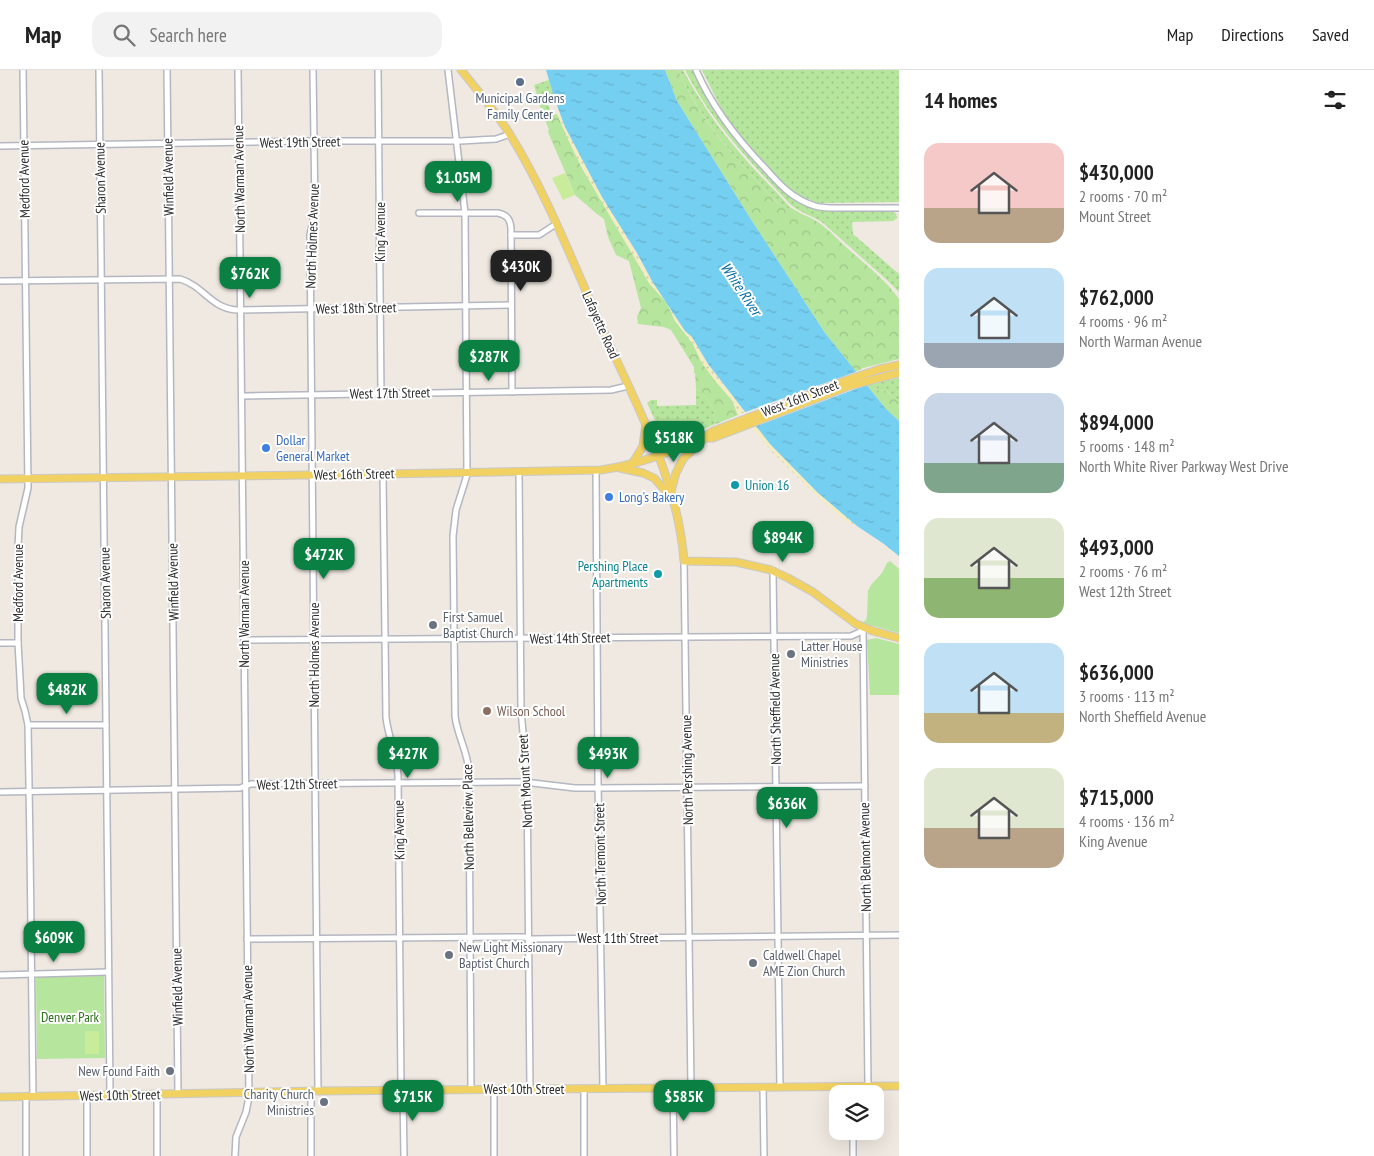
<!DOCTYPE html>
<meta charset="utf-8">
<style>
body{margin:0;font-family:"PT Sans Narrow",sans-serif;background:#f2f2f2;color:#222;height:100vh;display:flex;flex-direction:column;font-size:19px;white-space:nowrap}
*{box-sizing:border-box;margin:0}
p{font-size:16px;color:#767676}
.icon{flex:none;width:28px;height:28px;fill:none;stroke:currentColor;stroke-width:2;stroke-linecap:round;stroke-linejoin:round}
.map{position:relative;flex:1;overflow:hidden}
.side{display:flex;flex-direction:column;background:#fff;width:475px}
.side>*{flex:none}
.fabs{position:absolute;left:829px;top:1015px;display:grid;gap:10px}
.fabs a{display:grid;place-items:center;width:55px;height:55px;border-radius:10px;background:#fff;box-shadow:0 5px 20px #0002;font-size:25px}
.price{position:absolute;translate:-50% -42px;padding:0 11px;border-radius:10px;background:#0b8043;color:#fff;font-size:16px;line-height:32px;filter:drop-shadow(0 1px 2px #0008)}
.price::after{content:'';position:absolute;left:50%;top:30px;width:15px;height:11px;margin-left:-8px;background:inherit;clip-path:polygon(0 0,100% 0,50% 100%)}
.price.selected{background:#222;color:#fff}
ul{padding:0;list-style:none}
li{display:flex;align-items:center;gap:15px;height:125px;padding:0 25px}
li span{display:grid;place-items:center;flex:none;width:140px;height:100px;border-radius:15px;color:#555}
li>.icon{margin-inline-start:auto}
span .icon{width:60px;height:60px;fill:#fffc;stroke-width:1}
li b{font-size:21px}
h2{display:flex;justify-content:space-between;align-items:center;height:60px;padding:0 25px;font-size:21px}
header{display:flex;align-items:center;gap:30px;box-sizing:border-box;height:70px;padding:0 25px;background:#fff;border-bottom:1px solid #e0e0e0}
header strong{font-size:24px}
nav{display:flex;gap:28px;margin-inline-start:auto;font-size:18px}
.search{width:350px;height:45px;background:#f2f2f2;display:flex;align-items:center;gap:12px;box-sizing:border-box;padding:0 18px;border-radius:15px;color:#767676;font-size:19px}
main{display:flex;flex:1;min-height:0}
.map>svg:first-child{display:block}
</style>
<header>
<strong>Map</strong>
<div class="search"><svg class="icon" aria-label="search" viewBox="0 0 24 24"><circle cx="10" cy="10" r="6"/><path d="M15 15l6 6"/></svg>Search here</div>
<nav><a>Map</a><a>Directions</a><a>Saved</a></nav>
</header>
<main>
<div class="map">
<svg width="899" height="1086" viewBox="0 0 899 1086">
<defs>
<pattern id="grass-dots" width="8" height="8" patternUnits="userSpaceOnUse" patternTransform="scale(1.25)"><rect width="8" height="8" fill="#b6e59e"/><path d="M2 2h.1M6 6h.1" fill="none" stroke="#9dc588" stroke-width="1.8" stroke-linecap="round"/></pattern>
<pattern id="forest-crowns" width="20" height="18" patternUnits="userSpaceOnUse" patternTransform="scale(1.25)"><rect width="20" height="18" fill="#b6e59e"/><path d="M2 6a3 3 0 1 1 6 0M12 15a3 3 0 1 1 6 0" fill="none" stroke="#9dc588"/></pattern>
<pattern id="sand-dots" width="8" height="8" patternUnits="userSpaceOnUse" patternTransform="scale(1.25)"><rect width="8" height="8" fill="#f3ecc5"/><path d="M2 2h.1M6 6h.1" fill="none" stroke="#d1cbaa" stroke-width="1.8" stroke-linecap="round"/></pattern>
<pattern id="water-ripples" width="26" height="14" patternUnits="userSpaceOnUse" patternTransform="scale(1.25)"><rect width="26" height="14" fill="#75cff0"/><path d="M2 4q2-2 4 0t4 0M15 11q2-2 4 0t4 0" fill="none" stroke="#66b2ce"/></pattern>
</defs>
<rect width="100%" height="100%" fill="#efe9e1"/>
<g fill="url(#grass-dots)">
<path d="M678,0H683C699,30 718,58 740,83C756,102 774,119 790,137C800,144 812,148 822,155C808,146 790,142 777,132C769,126 763,117 756,110C725,77 696,41 678,0Z"/>
<path d="M685,0H692C713,41 738,76 770,109C781,120 792,131 806,136C827,144 867,141 890,142L896,143L897,148L893,151L852,152L853,164L899,204V222L888,211L823,153C813,146 801,143 791,135C752,94 711,52 685,0Z"/>
<path d="M702,0H899V132L817,133L790,121L761,91L727,50Z"/>
<path d="M549,10L554,27L546,29L552,45L549,59L542,43L534,15Z"/>
<path d="M899,308V332L887,321L878,320L876,318L878,312Z"/>
<path d="M696,318C708,327 715,338 716,354C699,360 677,373 660,357C654,351 651,340 647,333L651,330H657V336L696,335Z"/>
</g>
<g fill="url(#forest-crowns)">
<path d="M665,0H678C696,42 726,78 757,111C764,118 770,127 778,133C792,142 809,145 822,155C831,162 839,171 847,178C865,194 885,209 899,229V289L863,298L856,302L825,263L752,151L677,31Z"/>
<path d="M557,44L568,69L582,98L637,192L649,213L667,233L675,251L693,274L702,293L717,313L732,330L738,345L716,354C715,338 708,327 696,318L695,303H694V297L671,260L664,257L638,254L637,246L641,238L629,191L616,185L608,167L604,149L597,144L575,125L548,62L552,45Z"/>
<path d="M878,312L876,318L877,320L887,321L899,332V351L886,339L867,315Z"/>
</g>
<g fill="url(#sand-dots)">
<path d="M558,40L565,58L652,211L685,261L692,267L708,294L745,342L738,345L732,330L717,313L702,293L693,274L675,251L667,233L649,213L637,192L582,98L568,69L557,44Z"/>
<path d="M757,357C786,394 821,425 857,456L844,450L814,423L773,383L752,358Z"/>
</g>
<g fill="#b6e59e">
<path d="M890,491L899,499V563L862,553L866,550L867,546L868,521L871,515L882,503L887,493Z"/>
<path d="M876,568L899,574V625H870L867,570Z"/>
<path d="M104,906L105,988L37,989L36,907Z"/>
</g>
<g fill="#c9ec9a">
<path d="M565,103L575,125L563,130L552,108Z"/>
<rect x="85" y="961" width="14" height="23"/>
</g>
<path fill="url(#water-ripples)" d="M546,0H665L677,31L752,151L825,263L886,339L899,351V486L884,474L857,456L817,422L770,374L708,294L692,267L685,261L652,211L637,183L602,127L565,57L554,27Z"/>
<path fill="#efe9e1" d="M858,301L869,314L754,357L743,343Z"/>
<g fill="none" stroke-linecap="round" stroke-linejoin="round">
<defs>
<g id="minor">
<path d="M23,0L28,418L19,457L18,478V573L20,608L21,628L25,641L28,655L30,777L33,1026"/>
<path d="M99,0L110,1025"/>
<path d="M167,0L178,1024"/>
<path d="M313,0L315,140L310,165L318,1021"/>
<path d="M378,0L381,324"/>
<path d="M448,0L465,143L467,405L456,440L453,466L455,646C457,665 468,682 469,702L471,1020"/>
<path d="M696,0C712,37 736,68 764,97C779,114 792,129 815,136C826,139 838,138 849,138C866,138 882,138 899,138"/>
<path d="M0,76L318,71H460L496,69L510,64"/>
<path d="M419,143H498C507,145 510,149 511,158L512,322"/>
<path d="M511,165H539L556,154"/>
<path d="M0,211L180,209C204,216 210,238 237,240L511,235"/>
<path d="M242,326L611,320L628,316"/>
<path d="M596,400L598,712L603,1019"/>
<path d="M519,402L521,640L527,708L530,1019"/>
<path d="M383,404L386,647C388,667 397,685 398,705L401,1015L403,1023L404,1086"/>
<path d="M684,491L691,1018"/>
<path d="M773,501L780,1017"/>
<path d="M863,558L868,1016"/>
<path d="M244,570L851,566L860,562L863,558"/>
<path d="M0,573H18"/>
<path d="M28,655H106"/>
<path d="M0,722L240,718L251,714L524,712L575,718H599L865,716"/>
<path d="M247,869L524,867L531,869L899,865"/>
<path d="M0,905L108,902"/>
<path d="M763,1017L764,1086"/>
<path d="M673,1018L674,1086"/>
<path d="M584,1019V1086"/>
<path d="M494,1020V1086"/>
<path d="M311,1021V1086"/>
<path d="M157,1024V1086"/>
<path d="M87,1025V1086"/>
<path d="M26,1027V1086"/>
<path d="M853,1061V1086"/>
<path d="M235,1086L236,1067L246,1042L249,1027L238,0"/>
</g>
<g id="major">
<path d="M461,0C478,21 495,41 509,63C549,127 576,201 607,269C639,341 678,411 684,491L736,492L771,500L788,508L813,522L856,554L873,561L899,568"/>
<path d="M646,355C668,366 674,370 698,368"/>
<path d="M632,394L643,376L646,355"/>
<path d="M620,398L643,403L654,408L673,429"/>
<path d="M0,409L383,404L601,400C637,395 670,382 704,368H713L849,316L899,303"/>
<path d="M671,421L676,403L683,389L711,362L847,310L880,299L899,295"/>
<path d="M0,1027L318,1021L899,1016"/>
</g>
</defs>
<use href="#minor" stroke="#b4b7c1" stroke-width="8"/>
<use href="#major" stroke="#c9c9c9" stroke-width="9"/>
<use href="#minor" stroke="#fff" stroke-width="5"/>
<use href="#major" stroke="#f2d163" stroke-width="7"/>
</g>
<circle fill="#5c6f8a" stroke="#fff" stroke-width="2" cx="520" cy="12" r="5"/>
<g fill="#3f7fe0" stroke="#fff" stroke-width="2">
<circle cx="266" cy="378" r="5"/>
<circle cx="609" cy="427" r="5"/>
</g>
<g fill="#0f9aa8" stroke="#fff" stroke-width="2">
<circle cx="735" cy="415" r="5"/>
<circle cx="658" cy="504" r="5"/>
</g>
<g fill="#6b7280" stroke="#fff" stroke-width="2">
<circle cx="433" cy="555" r="5"/>
<circle cx="791" cy="584" r="5"/>
<circle cx="449" cy="885" r="5"/>
<circle cx="753" cy="893" r="5"/>
<circle cx="170" cy="1001" r="5"/>
<circle cx="324" cy="1032" r="5"/>
</g>
<circle fill="#8d6e63" stroke="#fff" stroke-width="2" cx="487" cy="641" r="5"/>
<g text-anchor="middle" stroke-width="4" stroke-linejoin="round" paint-order="stroke">
<g font-size="14" fill="#4e5e75" stroke="#fff">
<text x="520" y="33">Municipal Gardens<tspan x="520" dy="16">Family Center</tspan></text>
</g>
<g font-size="14" fill="#2e2e2e" stroke="#fff">
<text transform="translate(300 72) rotate(-1)" y="5">West 19th Street</text>
<text transform="translate(168 107) rotate(-91)" y="5">Winfield Avenue</text>
<text transform="translate(100 108) rotate(-91)" y="5">Sharon Avenue</text>
<text transform="translate(24 109) rotate(-91)" y="5">Medford Avenue</text>
<text transform="translate(239 109) rotate(-91)" y="5">North Warman Avenue</text>
<text transform="translate(380 162) rotate(-90)" y="5">King Avenue</text>
<text transform="translate(312 166) rotate(-88)" y="5">North Holmes Avenue</text>
<text transform="translate(356 238) rotate(-1)" y="5">West 18th Street</text>
<text transform="translate(601 255) rotate(66)" y="5">Lafayette Road</text>
<text transform="translate(390 323) rotate(-1)" y="5">West 17th Street</text>
<text transform="translate(800 328) rotate(-21)" y="5">West 16th Street</text>
<text transform="translate(354 404) rotate(-1)" y="5">West 16th Street</text>
<text transform="translate(173 512) rotate(-91)" y="5">Winfield Avenue</text>
<text transform="translate(18 513) rotate(-90)" y="5">Medford Avenue</text>
<text transform="translate(105 513) rotate(-91)" y="5">Sharon Avenue</text>
<text transform="translate(244 544) rotate(-90)" y="5">North Warman Avenue</text>
<text transform="translate(570 568) rotate(-1)" y="5">West 14th Street</text>
<text transform="translate(314 585) rotate(-90)" y="5">North Holmes Avenue</text>
<text transform="translate(775 639) rotate(-91)" y="5">North Sheffield Avenue</text>
<text transform="translate(687 700) rotate(-91)" y="5">North Pershing Avenue</text>
<text transform="translate(525 711) rotate(-93)" y="5">North Mount Street</text>
<text transform="translate(297 714) rotate(-1)" y="5">West 12th Street</text>
<text transform="translate(468 747) rotate(-91)" y="5">North Belleview Place</text>
<text transform="translate(399 760) rotate(-91)" y="5">King Avenue</text>
<text transform="translate(600 784) rotate(-91)" y="5">North Tremont Street</text>
<text transform="translate(865 787) rotate(-91)" y="5">North Belmont Avenue</text>
<text x="618" y="873">West 11th Street</text>
<text transform="translate(177 917) rotate(-91)" y="5">Winfield Avenue</text>
<text transform="translate(248 949) rotate(-91)" y="5">North Warman Avenue</text>
<text x="524" y="1024">West 10th Street</text>
<text transform="translate(120 1025) rotate(-1)" y="5">West 10th Street</text>
</g>
<g font-size="14" fill="#366cbe" stroke="#fff" text-anchor="start">
<text x="276" y="375">Dollar<tspan x="276" dy="16">General Market</tspan></text>
<text x="619" y="432">Long's Bakery</text>
</g>
<g font-size="14" fill="#0d838f" stroke="#fff" text-anchor="start">
<text x="745" y="420">Union 16</text>
<text x="648" y="501" text-anchor="end">Pershing Place<tspan x="648" dy="16">Apartments</tspan></text>
</g>
<g font-size="14" fill="#5b616d" stroke="#fff" text-anchor="start">
<text x="443" y="552">First Samuel<tspan x="443" dy="16">Baptist Church</tspan></text>
<text x="801" y="581">Latter House<tspan x="801" dy="16">Ministries</tspan></text>
<text x="459" y="882">New Light Missionary<tspan x="459" dy="16">Baptist Church</tspan></text>
<text x="763" y="890">Caldwell Chapel<tspan x="763" dy="16">AME Zion Church</tspan></text>
<text x="160" y="1006" text-anchor="end">New Found Faith</text>
<text x="314" y="1029" text-anchor="end">Charity Church<tspan x="314" dy="16">Ministries</tspan></text>
</g>
<g font-size="14" fill="#785e54" stroke="#fff" text-anchor="start">
<text x="497" y="646">Wilson School</text>
</g>
<g font-size="14" fill="#2c6e1b" stroke="#fff">
<text x="70" y="952">Denver Park</text>
</g>
<g font-size="15" font-style="italic" fill="#0d6fa3" stroke="#fff">
<text transform="translate(741 219) rotate(56)" y="5">White River</text>
</g>
</g>
</svg>
<div class="fabs">
<a><svg class="icon" aria-label="layers" viewBox="0 0 24 24"><path d="M12 4l9 5-9 5-9-5zM3 14l9 5 9-5"/></svg></a>
</div>
<b class="price" style="left:458px;top:133px">$1.05M</b>
<b class="price selected" style="left:521px;top:222px">$430K</b>
<b class="price" style="left:250px;top:229px">$762K</b>
<b class="price" style="left:489px;top:312px">$287K</b>
<b class="price" style="left:674px;top:393px">$518K</b>
<b class="price" style="left:783px;top:493px">$894K</b>
<b class="price" style="left:324px;top:510px">$472K</b>
<b class="price" style="left:67px;top:645px">$482K</b>
<b class="price" style="left:408px;top:709px">$427K</b>
<b class="price" style="left:608px;top:709px">$493K</b>
<b class="price" style="left:787px;top:759px">$636K</b>
<b class="price" style="left:54px;top:893px">$609K</b>
<b class="price" style="left:413px;top:1052px">$715K</b>
<b class="price" style="left:684px;top:1052px">$585K</b>
</div>
<section class="side">
<h2>14 homes<svg class="icon" aria-label="filters" viewBox="0 0 24 24"><path d="M4 7h16M4 17h16"/><circle cx="9" cy="7" r="2"/><circle cx="15" cy="17" r="2"/></svg></h2>
<ul>
<li><span style="background:linear-gradient(#f6c9c9 65%,#b9a48a 0)"><svg class="icon" aria-label="home" viewBox="0 0 24 24"><path d="M3 11l9-7 9 7M6 9v11h12V9"/></svg></span><div><b>$430,000</b><p>2 rooms · 70 m²</p><p>Mount Street</p></div></li>
<li><span style="background:linear-gradient(#bfe0f5 75%,#9aa5b1 0)"><svg class="icon" aria-label="home" viewBox="0 0 24 24"><path d="M3 11l9-7 9 7M6 9v11h12V9"/></svg></span><div><b>$762,000</b><p>4 rooms · 96 m²</p><p>North Warman Avenue</p></div></li>
<li><span style="background:linear-gradient(#c9d6e8 70%,#7fa58c 0)"><svg class="icon" aria-label="home" viewBox="0 0 24 24"><path d="M3 11l9-7 9 7M6 9v11h12V9"/></svg></span><div><b>$894,000</b><p>5 rooms · 148 m²</p><p>North White River Parkway West Drive</p></div></li>
<li><span style="background:linear-gradient(#dfe7d0 60%,#8fb573 0)"><svg class="icon" aria-label="home" viewBox="0 0 24 24"><path d="M3 11l9-7 9 7M6 9v11h12V9"/></svg></span><div><b>$493,000</b><p>2 rooms · 76 m²</p><p>West 12th Street</p></div></li>
<li><span style="background:linear-gradient(#bfe0f5 70%,#c2b280 0)"><svg class="icon" aria-label="home" viewBox="0 0 24 24"><path d="M3 11l9-7 9 7M6 9v11h12V9"/></svg></span><div><b>$636,000</b><p>3 rooms · 113 m²</p><p>North Sheffield Avenue</p></div></li>
<li><span style="background:linear-gradient(#dfe7d0 60%,#b9a48a 0)"><svg class="icon" aria-label="home" viewBox="0 0 24 24"><path d="M3 11l9-7 9 7M6 9v11h12V9"/></svg></span><div><b>$715,000</b><p>4 rooms · 136 m²</p><p>King Avenue</p></div></li>
</ul>
</section>
</main>
